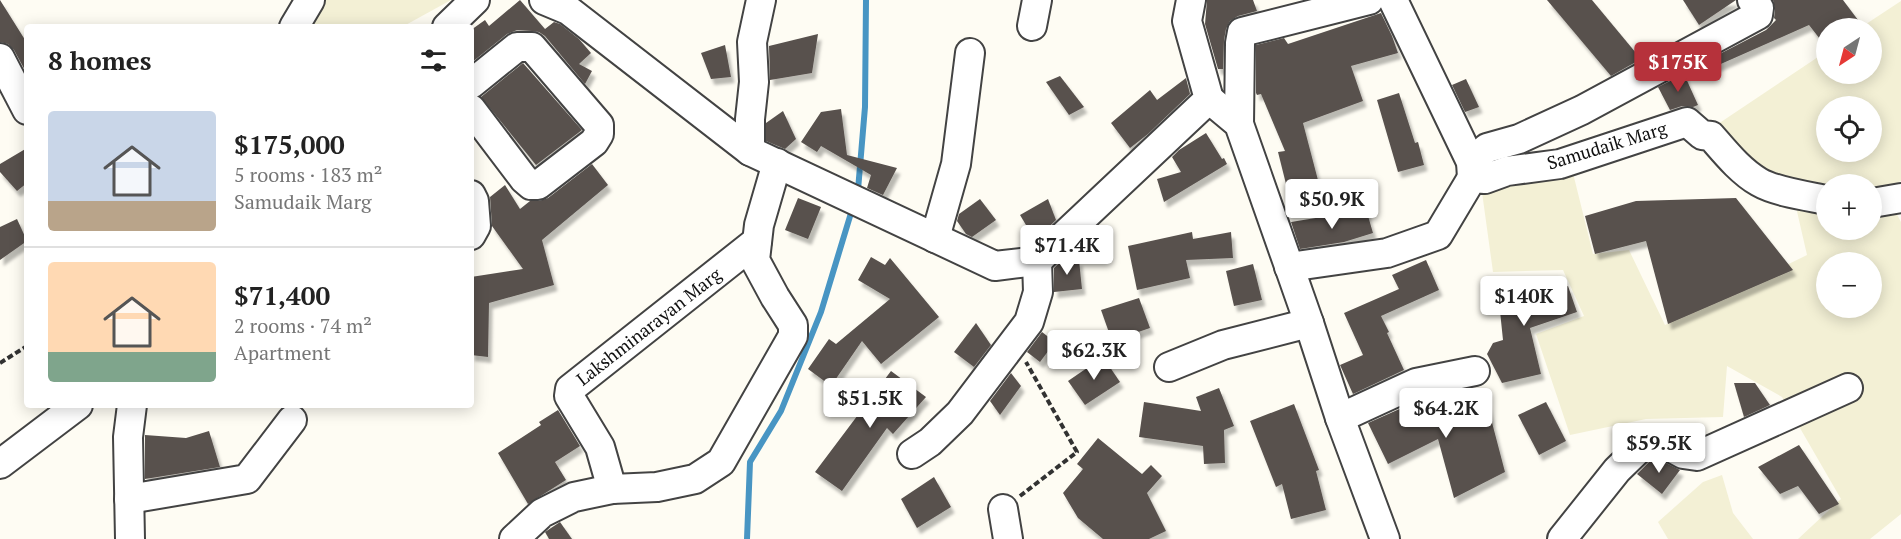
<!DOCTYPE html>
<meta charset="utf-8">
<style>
body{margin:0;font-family:"PT Serif",serif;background:#f2f2f2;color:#222;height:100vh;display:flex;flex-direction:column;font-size:22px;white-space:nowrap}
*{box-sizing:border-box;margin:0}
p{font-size:20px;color:#767676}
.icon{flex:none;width:33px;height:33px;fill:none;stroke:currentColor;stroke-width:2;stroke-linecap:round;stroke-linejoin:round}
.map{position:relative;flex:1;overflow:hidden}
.sheet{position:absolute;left:24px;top:24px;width:450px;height:384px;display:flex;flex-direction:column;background:#fff;border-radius:6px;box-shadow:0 3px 15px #0003}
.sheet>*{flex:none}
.needle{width:39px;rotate:216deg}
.buttons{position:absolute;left:1816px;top:18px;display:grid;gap:12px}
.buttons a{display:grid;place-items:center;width:66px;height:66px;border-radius:50%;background:#fff;box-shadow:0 3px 15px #0003;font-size:30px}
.price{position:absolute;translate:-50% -51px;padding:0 14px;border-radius:6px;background:#fff;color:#222;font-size:20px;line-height:39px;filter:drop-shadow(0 2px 3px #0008)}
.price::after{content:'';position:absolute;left:50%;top:36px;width:18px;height:14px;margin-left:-9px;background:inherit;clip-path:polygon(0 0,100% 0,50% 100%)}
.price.current{background:#b6323b;color:#fff}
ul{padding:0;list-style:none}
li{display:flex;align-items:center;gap:18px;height:150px;padding:0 24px}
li+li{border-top:2px solid #e0e0e0}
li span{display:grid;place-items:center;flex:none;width:168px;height:120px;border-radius:6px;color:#555}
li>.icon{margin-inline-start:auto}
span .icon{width:72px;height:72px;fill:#fffc;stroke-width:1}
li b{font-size:26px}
h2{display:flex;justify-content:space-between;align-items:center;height:72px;padding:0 24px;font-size:26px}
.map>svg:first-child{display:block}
</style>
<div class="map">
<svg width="1901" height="539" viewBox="0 0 1901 539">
<defs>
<filter id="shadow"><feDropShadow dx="3.5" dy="6" stdDeviation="1.5" flood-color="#0004"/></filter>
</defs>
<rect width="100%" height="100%" fill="#fefcf3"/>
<g fill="#f3f0d5" fill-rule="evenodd">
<path d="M290,0H451L402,27H321L311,24Z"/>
<path d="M1901,1V181L1888,187L1872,189V184H1827V186L1807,183L1775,174L1751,160L1712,128L1827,51V74H1872V28H1860ZM1827,106H1872V152H1827Z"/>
<path d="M1571,165L1593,254L1629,250L1665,325L1807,255L1796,207H1827V230H1872V207H1893L1901,222V514L1870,539H1798L1841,499L1782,397L1727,366L1723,417L1646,419L1570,435L1536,334L1584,316L1563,270L1493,272L1481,185ZM1827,262H1872V308H1827Z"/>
<path d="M1722,475L1733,513L1753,539H1668L1658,522L1703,482Z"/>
</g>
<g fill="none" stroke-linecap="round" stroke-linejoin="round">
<g stroke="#4895c3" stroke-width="6">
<path d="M858,190L865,107L866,0"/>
<path d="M747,539L750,462L781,411L821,312L851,213"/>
</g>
</g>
<g fill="#58514d" filter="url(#shadow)">
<path d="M0,0L27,43V74L14,50L8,44L0,42Z"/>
<path d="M520,0L545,29L554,22L560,24L579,39L591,53L579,64L592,71L585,84L545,36L539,32L532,31L517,30L507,34L471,63V30L485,20L489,26Z"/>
<path d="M1207,0H1253L1257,11L1238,16L1230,21L1226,29L1224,40L1223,69H1218L1205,24Z"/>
<path d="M1547,0H1592L1641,59L1611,76Z"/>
<path d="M1683,0H1736L1699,25Z"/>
<path d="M1773,0H1843L1858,20L1847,28H1827V48L1809,25L1714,67L1710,59L1766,30L1776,20L1774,18L1775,10Z"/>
<path d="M1381,13L1392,36L1398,53L1351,66L1363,101L1303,123L1319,184L1288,192L1278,152L1285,151L1261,94L1257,95L1256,93V45L1284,38L1288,44Z"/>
<path d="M818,34L812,73L770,80L769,46Z"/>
<path d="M725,45L731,77L711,79L701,53Z"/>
<path d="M523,63L582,130L536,165L481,97Z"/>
<path d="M1684,74L1698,105L1693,107L1682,106L1670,110L1658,87Z"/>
<path d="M1060,76L1084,107L1069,115L1046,82Z"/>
<path d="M1186,78L1190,94L1148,134L1130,148L1111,123L1150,90L1157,100Z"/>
<path d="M1466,79L1479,107L1465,112L1452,85Z"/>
<path d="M1399,93L1415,143L1418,142L1424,165L1398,172L1377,100Z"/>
<path d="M841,109L847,155L897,168L883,195L867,188L871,175L821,146L817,152L801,142L821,112Z"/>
<path d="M783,111L796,139L785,149L766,141V123Z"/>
<path d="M1206,133L1222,159L1224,158L1227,164L1164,202L1157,179L1181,172L1172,157L1179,150Z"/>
<path d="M27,148V183L17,191L0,172V164Z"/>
<path d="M592,164L608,185L542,240L554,285L489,303L488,357L471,355V277L523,269L492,226L490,197L505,185L520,209L530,201H539L548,198Z"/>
<path d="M798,198L821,207L808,239L785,230Z"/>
<path d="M1736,198L1793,270L1668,324L1646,241L1595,254L1585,216L1636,201Z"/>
<path d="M980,199L996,220L972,237L966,234L957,221L959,214Z"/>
<path d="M1048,199L1056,220L1035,240L1020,215Z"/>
<path d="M1366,209L1373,233L1344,242L1300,249L1291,222L1328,216L1329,221Z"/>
<path d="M17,219L27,241L0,260V227Z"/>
<path d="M1192,232L1193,239L1231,232L1233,258L1186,260L1190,278L1137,290L1128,246Z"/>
<path d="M871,257L885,265L890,258L939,317L881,364L862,341L831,386L808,369L829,339L836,344L890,299L858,280Z"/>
<path d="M1079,260L1082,289L1054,292V268L1061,261Z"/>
<path d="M1426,260L1439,290L1381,316L1389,332L1387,333L1404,370L1353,394L1340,365L1363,355L1344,313L1399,289L1392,275Z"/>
<path d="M1253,264L1262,300L1234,306L1226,271Z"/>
<path d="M1530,279L1532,299L1568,286L1577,312L1530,328L1541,374L1502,383L1487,354L1493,343L1503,340L1497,282Z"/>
<path d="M1139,298L1150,328L1112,341L1101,310Z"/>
<path d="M976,323L991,345L974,367L954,352Z"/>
<path d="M1042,332L1055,342L1040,362L1027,352Z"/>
<path d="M1103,357L1120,382L1085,405L1068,381Z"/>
<path d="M891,371L926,397L893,434L887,428L842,491L815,472Z"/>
<path d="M1011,373L1021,386L1000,415L990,401Z"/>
<path d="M1734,383H1755L1770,405L1744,417Z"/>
<path d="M1219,388L1234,426L1224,430L1225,463L1204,464L1203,446L1139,437L1144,402L1201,411L1196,397Z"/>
<path d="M1484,392L1505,472L1454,498L1438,439L1388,464L1368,423L1413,403L1416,409Z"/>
<path d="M1546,402L1566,441L1539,455L1518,415Z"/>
<path d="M1294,404L1319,470L1316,471L1326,510L1291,519L1282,484L1276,487L1250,421Z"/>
<path d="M558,410L580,446L555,462L566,480L528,504L498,453L541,425L539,422Z"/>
<path d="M209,431L220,467L145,479V435L186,438Z"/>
<path d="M1098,438L1142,474L1151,465L1162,476L1147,493L1166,531L1149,539H1103L1078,518L1063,493L1083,469L1077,464Z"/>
<path d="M1799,445L1839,504L1819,514L1798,486L1780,494L1758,467Z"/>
<path d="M1654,457L1680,470L1662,494L1637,474Z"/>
<path d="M934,477L951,507L917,528L901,499Z"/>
<path d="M560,522L572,539H549L545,532Z"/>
</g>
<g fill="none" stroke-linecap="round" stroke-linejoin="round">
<defs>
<g id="minor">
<path d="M544,0L568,10L750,151L995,266L1037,261L1209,99L1187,21L1191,0"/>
<path d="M1393,0L1471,162L1472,178"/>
<path d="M1032,26L1037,0"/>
<path d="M294,27L310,0"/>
<path d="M447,27L475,0"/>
<path d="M0,58L27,110"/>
<path d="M471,84L517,47H532L599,125V134L594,142L538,185H531L524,179L471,109"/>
<path d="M1209,99L1239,124L1309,323L1340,418L1385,539"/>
<path d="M1239,124L1240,43L1242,32L1369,0"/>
<path d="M750,151V119L754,82L752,42L761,0"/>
<path d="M1471,162L1487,148L1519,139L1582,110L1758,15L1759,8L1752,0"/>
<path d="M471,195L474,201L476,226L471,235"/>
<path d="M1872,203L1901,198"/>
<path d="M935,238L956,164L970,53"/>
<path d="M1289,267L1387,253L1438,235L1472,178L1485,179L1507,171L1560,164L1687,122L1702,135L1711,136C1725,152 1740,171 1759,182C1776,192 1807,196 1827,200"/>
<path d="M1169,367L1223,345L1309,323"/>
<path d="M1340,418L1416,383L1475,371"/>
<path d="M912,454L930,442L960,413L1029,322L1038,292L1037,261"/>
<path d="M0,464L78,405"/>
<path d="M612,489L600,447L569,396L570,389L757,241"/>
<path d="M129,499L247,479L292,420"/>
<path d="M1003,509L1008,539"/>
<path d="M130,539L128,437L132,405"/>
<path d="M514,539L542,513L574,497L612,489L657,487L695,479L721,462L793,336V325L775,297L755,260L759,225L777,163"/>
<path d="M1562,539L1617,470L1649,439H1655L1683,454L1697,456L1848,388"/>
</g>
</defs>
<use href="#minor" stroke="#434343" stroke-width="32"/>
<g stroke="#323232" stroke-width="4" stroke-dasharray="6 3" stroke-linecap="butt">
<path d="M0,363L27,346"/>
<path d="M1020,496L1077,452L1026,362"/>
</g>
<use href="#minor" stroke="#fff" stroke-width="28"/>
</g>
<g text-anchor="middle" stroke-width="6" stroke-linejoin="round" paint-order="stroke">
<g font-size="18" fill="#101010" stroke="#fff">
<text transform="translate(1607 146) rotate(-17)" y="6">Samudaik Marg</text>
<text transform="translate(649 327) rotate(-38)" y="6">Lakshminarayan Marg</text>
</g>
</g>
</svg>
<div class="buttons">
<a><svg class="needle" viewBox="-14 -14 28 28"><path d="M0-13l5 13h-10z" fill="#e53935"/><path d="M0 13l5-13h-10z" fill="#767676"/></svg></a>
<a><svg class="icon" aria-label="locate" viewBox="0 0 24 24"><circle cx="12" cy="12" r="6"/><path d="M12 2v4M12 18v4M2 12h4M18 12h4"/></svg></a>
<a>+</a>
<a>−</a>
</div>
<b class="price current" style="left:1678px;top:93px">$175K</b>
<b class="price" style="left:1332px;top:230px">$50.9K</b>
<b class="price" style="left:1067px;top:276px">$71.4K</b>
<b class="price" style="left:1524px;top:327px">$140K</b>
<b class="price" style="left:1094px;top:381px">$62.3K</b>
<b class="price" style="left:870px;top:429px">$51.5K</b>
<b class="price" style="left:1446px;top:439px">$64.2K</b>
<b class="price" style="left:1659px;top:474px">$59.5K</b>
<section class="sheet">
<h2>8 homes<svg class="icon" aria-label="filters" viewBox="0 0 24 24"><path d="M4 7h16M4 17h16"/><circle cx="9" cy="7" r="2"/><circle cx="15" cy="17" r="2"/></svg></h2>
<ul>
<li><span style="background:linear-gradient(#c9d6e8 75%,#b9a48a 0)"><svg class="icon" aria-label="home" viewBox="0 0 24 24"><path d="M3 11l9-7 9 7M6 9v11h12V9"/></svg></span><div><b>$175,000</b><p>5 rooms · 183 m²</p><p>Samudaik Marg</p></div></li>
<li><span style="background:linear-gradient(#ffd9b3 75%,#7fa58c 0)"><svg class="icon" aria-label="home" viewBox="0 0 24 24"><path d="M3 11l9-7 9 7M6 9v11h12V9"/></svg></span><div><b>$71,400</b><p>2 rooms · 74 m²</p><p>Apartment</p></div></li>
</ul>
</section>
</div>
